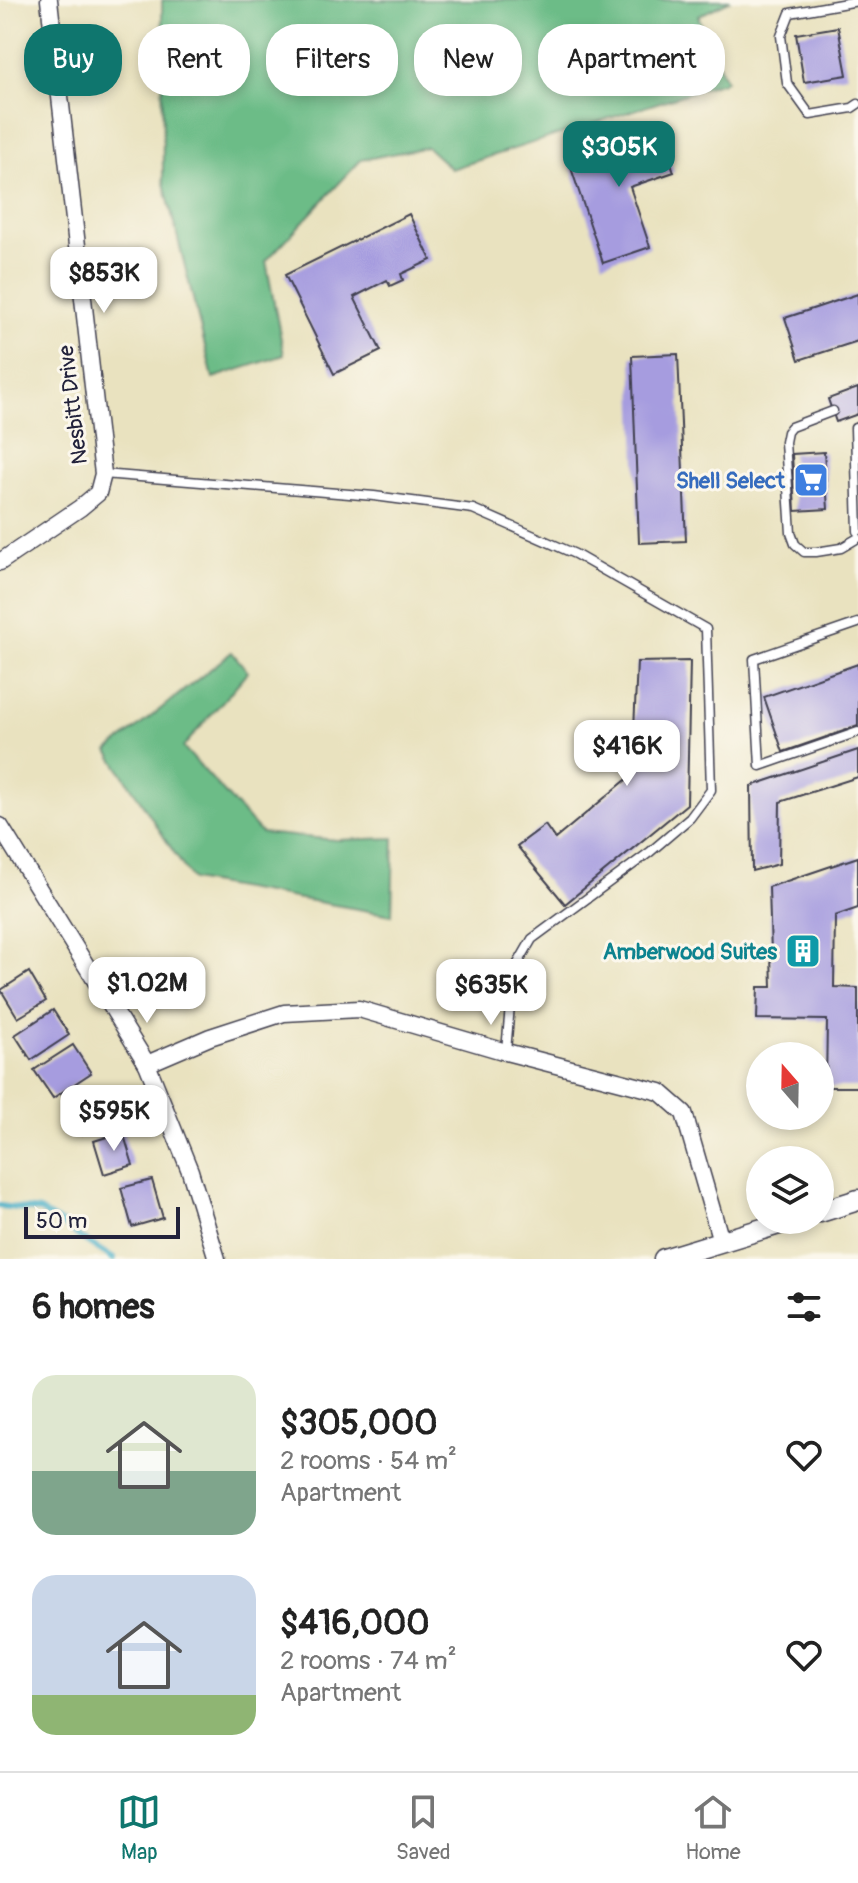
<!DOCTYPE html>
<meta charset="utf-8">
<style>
body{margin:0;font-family:Pangolin,sans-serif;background:#f6f6f6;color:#222;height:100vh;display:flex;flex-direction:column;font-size:30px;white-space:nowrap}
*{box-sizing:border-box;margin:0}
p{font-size:26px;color:#767676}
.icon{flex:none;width:44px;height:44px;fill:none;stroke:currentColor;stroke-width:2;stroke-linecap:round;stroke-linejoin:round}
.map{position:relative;height:1259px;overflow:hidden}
.panel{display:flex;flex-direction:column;background:#fff;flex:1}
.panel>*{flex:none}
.hud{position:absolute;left:24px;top:24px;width:810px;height:72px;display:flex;gap:16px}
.needle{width:52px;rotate:340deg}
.tools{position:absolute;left:746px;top:1042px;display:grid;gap:16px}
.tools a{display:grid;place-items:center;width:88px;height:88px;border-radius:50%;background:#fff;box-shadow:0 4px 12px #0003;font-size:40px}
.scale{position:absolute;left:24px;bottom:20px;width:156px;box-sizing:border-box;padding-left:8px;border:4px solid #22223b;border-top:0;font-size:22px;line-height:28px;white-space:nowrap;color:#22223b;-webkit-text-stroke:6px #fbf7ec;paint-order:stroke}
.price{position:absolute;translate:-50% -68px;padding:0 18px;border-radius:16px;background:#fff;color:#222;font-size:26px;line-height:52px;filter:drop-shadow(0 2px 4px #0008)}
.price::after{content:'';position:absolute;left:50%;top:48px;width:24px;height:18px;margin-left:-12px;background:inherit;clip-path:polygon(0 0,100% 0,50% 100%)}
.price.active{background:#0f766e;color:#fff}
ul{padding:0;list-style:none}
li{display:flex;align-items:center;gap:24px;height:200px;padding:0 32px}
li span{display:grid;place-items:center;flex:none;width:224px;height:160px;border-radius:24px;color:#555}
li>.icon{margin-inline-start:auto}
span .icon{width:96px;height:96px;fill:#fffc;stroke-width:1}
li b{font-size:34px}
h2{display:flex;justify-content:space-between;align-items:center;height:96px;padding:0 32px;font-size:34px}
.chip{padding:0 28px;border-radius:32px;background:#fff;box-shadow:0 4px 12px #0003;font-size:28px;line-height:72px}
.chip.active{background:#0f766e;color:#fff}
.menu{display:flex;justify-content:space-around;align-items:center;height:112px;border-top:2px solid #e0e0e0;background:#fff;font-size:22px;color:#767676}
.menu a{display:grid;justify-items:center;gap:4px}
.menu .active{color:#0f766e}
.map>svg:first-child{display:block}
</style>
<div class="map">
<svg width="858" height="1259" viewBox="0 0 858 1259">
<rect width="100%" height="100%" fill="#fbf7ec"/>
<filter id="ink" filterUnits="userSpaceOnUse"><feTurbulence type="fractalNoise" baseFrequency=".0125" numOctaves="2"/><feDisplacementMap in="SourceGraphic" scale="16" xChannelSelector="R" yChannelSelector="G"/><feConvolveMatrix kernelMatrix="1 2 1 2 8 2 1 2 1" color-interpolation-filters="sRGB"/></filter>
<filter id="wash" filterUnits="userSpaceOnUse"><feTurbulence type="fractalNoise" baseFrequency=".006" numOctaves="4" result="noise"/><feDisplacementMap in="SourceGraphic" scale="32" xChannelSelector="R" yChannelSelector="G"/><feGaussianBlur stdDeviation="1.8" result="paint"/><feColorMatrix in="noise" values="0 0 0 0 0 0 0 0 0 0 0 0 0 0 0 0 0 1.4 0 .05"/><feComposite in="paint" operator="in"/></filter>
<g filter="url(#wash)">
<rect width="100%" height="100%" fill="#e9e2bf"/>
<g fill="#6cbc87" stroke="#476f61" stroke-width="2">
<path d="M162,0H731L698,16L726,81L451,169L427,147L361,160L266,261L284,355L213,378L163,179Z"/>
<path d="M232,652L248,672L183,747L261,833L337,840L394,838L392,915L192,880L108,751Z"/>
</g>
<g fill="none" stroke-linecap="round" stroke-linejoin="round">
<path stroke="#46aec6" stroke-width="6" d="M0,1206L40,1211L58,1221L81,1238L114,1259"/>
</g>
<g id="blocks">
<g fill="#a69cdf">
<path d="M838,27L847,75L804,82L796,34Z"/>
<path d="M659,126L674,172L630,187L650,247L603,263L567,156Z"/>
<path d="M409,214L431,260L401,274L403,280L390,286L387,280L354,297L381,351L334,374L285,275Z"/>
<path d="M858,294V341L799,360L785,318Z"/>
<path d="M678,354L686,541L639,543L632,356Z"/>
<path d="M858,388V414L836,422L828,399Z"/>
<path d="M824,452L828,509L795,511L792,454Z"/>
<path d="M690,661L687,804L565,904L517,846L545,825L555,839L632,775L637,662Z"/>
<path d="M858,664V726L783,752L764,697Z"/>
<path d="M858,750V777L780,802L779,864L752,871L751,786Z"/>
<path d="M858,857V908L835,916L834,987L858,988V1087H826L827,1020L757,1019L758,987H772L769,887Z"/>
<path d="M29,972L46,1001L18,1018L1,990Z"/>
<path d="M53,1010L69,1035L31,1060L15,1035Z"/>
<path d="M73,1045L91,1073L53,1098L34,1070Z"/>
<path d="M101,1087L118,1112L82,1135L66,1110Z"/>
<path d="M123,1132L133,1165L104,1174L94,1141Z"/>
<path d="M152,1180L163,1218L132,1227L121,1188Z"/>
</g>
</g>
</g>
<g filter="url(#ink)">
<use href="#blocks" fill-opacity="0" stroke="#403f4f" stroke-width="2"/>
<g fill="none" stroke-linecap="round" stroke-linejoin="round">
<defs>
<g id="service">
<path d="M858,1L790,13L781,36L787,83L810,115L852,108L858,104"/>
<path d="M833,411L791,427L787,432L785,442L791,533L795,544L804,552H816L841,548L858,538"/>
<path d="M858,427L855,428L858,531"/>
<path d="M103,474L374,496L473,509L575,554L706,629L711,790L690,818L650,852L532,939L513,972L506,1051"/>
<path d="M858,623L754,659L760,766L858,732"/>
</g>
<g id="minor">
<path d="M0,562L80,508L98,493L103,474L49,0"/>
<path d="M0,826L147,1064L190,1171L217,1259"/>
<path d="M147,1064L210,1037L284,1013L359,1009L506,1052L660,1092L684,1113L721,1241"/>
</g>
<g id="tertiary">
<path d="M820,1212L858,1200"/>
<path d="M664,1259L792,1220"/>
</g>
</defs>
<use href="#service" stroke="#403f4f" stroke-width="11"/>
<use href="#minor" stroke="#403f4f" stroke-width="19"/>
<use href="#tertiary" stroke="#403f4f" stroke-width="23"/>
<use href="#service" stroke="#fff" stroke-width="8"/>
<use href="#minor" stroke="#fff" stroke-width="16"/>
<use href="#tertiary" stroke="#fff" stroke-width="20"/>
</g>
</g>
<defs>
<symbol id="supermarket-square" viewBox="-11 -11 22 22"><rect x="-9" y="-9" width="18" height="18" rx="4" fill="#3f7fe0" stroke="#fbf7ec"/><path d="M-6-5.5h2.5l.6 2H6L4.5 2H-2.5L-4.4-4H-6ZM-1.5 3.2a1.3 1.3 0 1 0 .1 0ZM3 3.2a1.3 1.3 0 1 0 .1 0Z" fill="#fff"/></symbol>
<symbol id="building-square" viewBox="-11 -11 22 22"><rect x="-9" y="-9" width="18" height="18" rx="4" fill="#0f9aa8" stroke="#fbf7ec"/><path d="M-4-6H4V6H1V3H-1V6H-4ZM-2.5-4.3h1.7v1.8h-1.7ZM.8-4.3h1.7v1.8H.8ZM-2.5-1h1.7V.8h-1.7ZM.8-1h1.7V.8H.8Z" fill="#fff"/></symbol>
</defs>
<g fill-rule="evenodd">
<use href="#supermarket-square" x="791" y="460" width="40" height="40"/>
<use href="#building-square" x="783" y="931" width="40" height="40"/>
</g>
<g text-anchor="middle" stroke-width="6" stroke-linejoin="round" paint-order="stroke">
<g font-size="22" fill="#22223b" stroke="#fbf7ec">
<text transform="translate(72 405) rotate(-97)" y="8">Nesbitt Drive</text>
</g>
<g font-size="22" font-weight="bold" fill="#366cbe" stroke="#fbf7ec" text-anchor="end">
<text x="785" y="488">Shell Select</text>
</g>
<g font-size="22" font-weight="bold" fill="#0d838f" stroke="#fbf7ec" text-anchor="end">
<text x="777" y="959">Amberwood Suites</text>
</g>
</g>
</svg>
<div class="tools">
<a><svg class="needle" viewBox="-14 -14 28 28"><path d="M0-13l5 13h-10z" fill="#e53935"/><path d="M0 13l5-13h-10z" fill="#767676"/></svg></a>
<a><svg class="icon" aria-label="layers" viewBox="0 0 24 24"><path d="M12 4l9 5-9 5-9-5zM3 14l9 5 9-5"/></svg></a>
</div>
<div class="scale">50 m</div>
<b class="price active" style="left:619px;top:189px">$305K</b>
<b class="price" style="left:104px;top:315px">$853K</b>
<b class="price" style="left:627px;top:788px">$416K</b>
<b class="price" style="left:147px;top:1025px">$1.02M</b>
<b class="price" style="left:491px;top:1027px">$635K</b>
<b class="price" style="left:114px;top:1153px">$595K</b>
<div class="hud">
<a class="chip active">Buy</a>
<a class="chip">Rent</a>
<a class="chip">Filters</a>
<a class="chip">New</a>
<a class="chip">Apartment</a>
</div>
</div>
<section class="panel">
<h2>6 homes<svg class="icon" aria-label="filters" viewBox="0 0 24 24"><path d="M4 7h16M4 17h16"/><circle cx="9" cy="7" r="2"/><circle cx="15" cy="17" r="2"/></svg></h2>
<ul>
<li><span style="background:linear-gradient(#dfe7d0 60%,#7fa58c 0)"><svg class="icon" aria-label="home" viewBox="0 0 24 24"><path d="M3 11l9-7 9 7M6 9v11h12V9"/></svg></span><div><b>$305,000</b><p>2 rooms · 54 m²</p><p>Apartment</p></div><svg class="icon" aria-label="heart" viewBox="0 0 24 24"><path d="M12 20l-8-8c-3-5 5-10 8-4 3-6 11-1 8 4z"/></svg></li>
<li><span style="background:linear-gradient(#c9d6e8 75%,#8fb573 0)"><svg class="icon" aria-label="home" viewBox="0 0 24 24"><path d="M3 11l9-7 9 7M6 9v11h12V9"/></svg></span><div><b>$416,000</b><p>2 rooms · 74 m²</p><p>Apartment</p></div><svg class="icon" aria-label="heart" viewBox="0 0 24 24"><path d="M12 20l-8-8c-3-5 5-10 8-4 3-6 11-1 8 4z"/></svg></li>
</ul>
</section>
<nav class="menu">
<a class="active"><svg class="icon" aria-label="map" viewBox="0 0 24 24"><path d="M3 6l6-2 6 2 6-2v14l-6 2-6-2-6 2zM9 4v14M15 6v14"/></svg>Map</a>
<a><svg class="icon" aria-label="saved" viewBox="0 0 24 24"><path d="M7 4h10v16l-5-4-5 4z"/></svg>Saved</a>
<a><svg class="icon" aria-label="home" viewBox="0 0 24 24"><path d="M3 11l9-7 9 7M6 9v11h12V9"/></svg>Home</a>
</nav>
